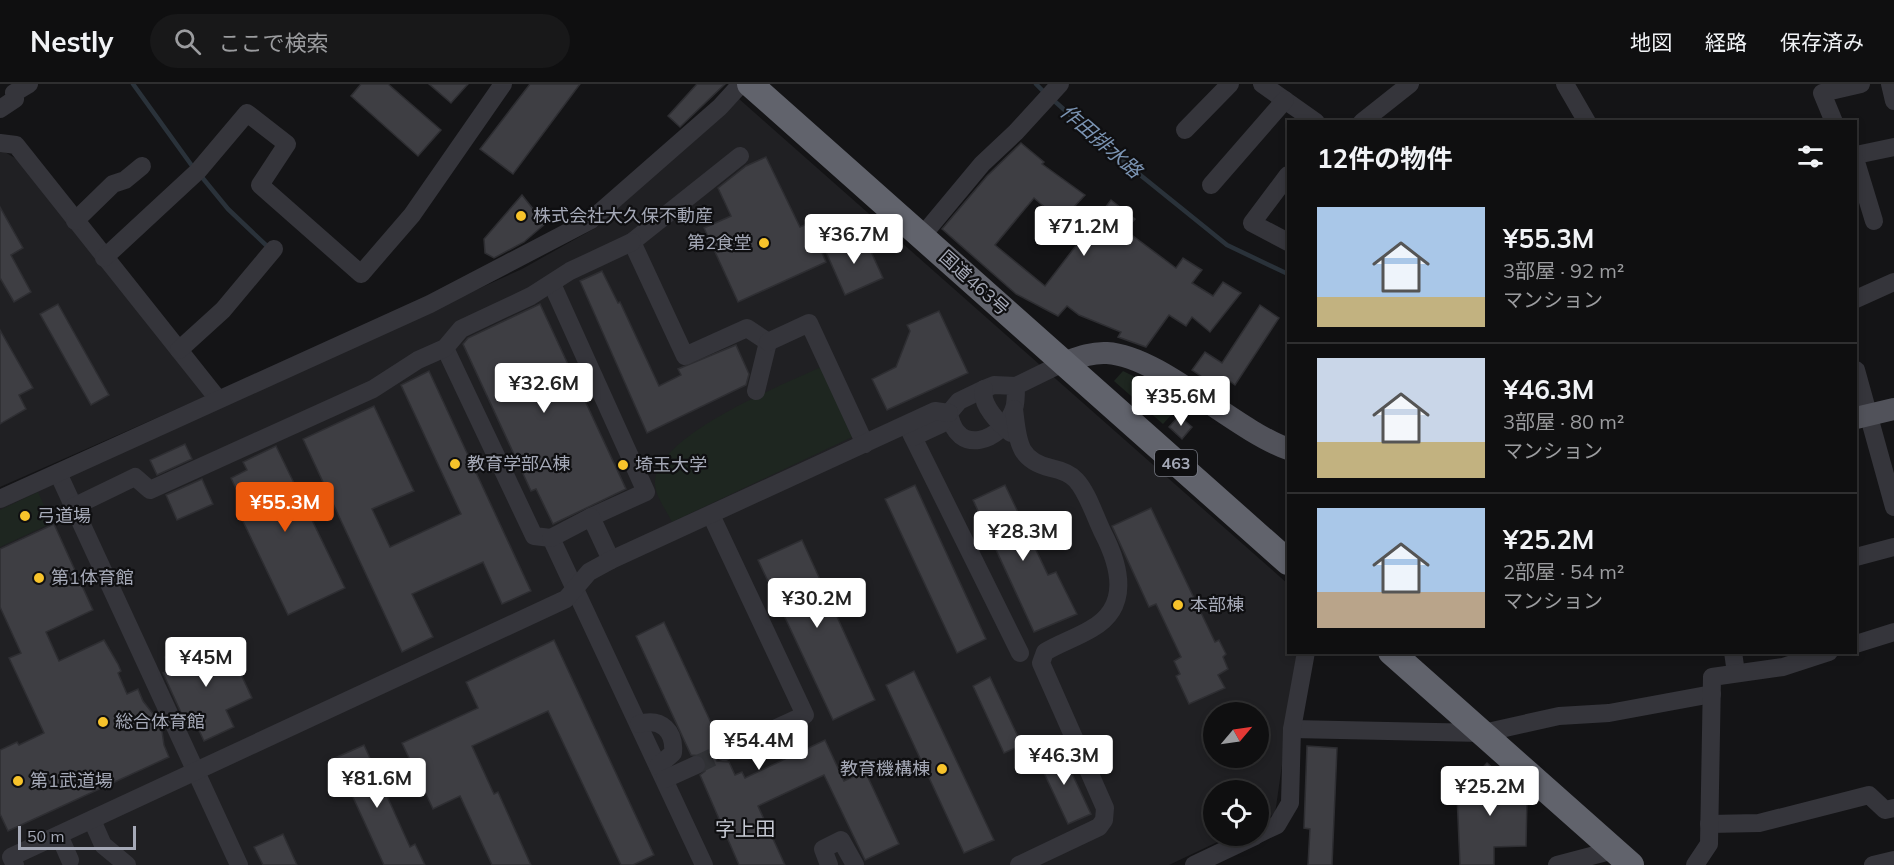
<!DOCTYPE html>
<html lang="ja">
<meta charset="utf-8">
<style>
body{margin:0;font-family:Mulish,"Noto Sans JP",sans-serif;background:#181819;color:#f1f3f6;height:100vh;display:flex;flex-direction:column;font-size:22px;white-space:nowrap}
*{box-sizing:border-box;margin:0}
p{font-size:20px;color:#9b9c9f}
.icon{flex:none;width:33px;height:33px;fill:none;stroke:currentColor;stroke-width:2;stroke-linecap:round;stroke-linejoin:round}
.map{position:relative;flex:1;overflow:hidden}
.side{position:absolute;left:1287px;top:36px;width:570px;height:534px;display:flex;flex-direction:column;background:#0f0f10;border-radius:0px;box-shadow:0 3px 9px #0003,0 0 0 2px #2f2f30}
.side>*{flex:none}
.needle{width:39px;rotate:61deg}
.fabs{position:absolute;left:1203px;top:618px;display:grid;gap:12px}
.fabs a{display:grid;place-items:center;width:66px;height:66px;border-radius:50%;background:#0f0f10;box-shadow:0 3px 9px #0003,0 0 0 2px #2f2f30;font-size:30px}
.scale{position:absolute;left:18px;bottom:15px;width:118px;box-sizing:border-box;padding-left:6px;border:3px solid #a5a9b7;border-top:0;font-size:16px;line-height:21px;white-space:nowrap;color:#a5a9b7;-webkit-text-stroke:4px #0f0f11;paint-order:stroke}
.price{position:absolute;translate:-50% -51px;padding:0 14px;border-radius:6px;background:#fff;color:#222;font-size:20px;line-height:39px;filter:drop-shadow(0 2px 3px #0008)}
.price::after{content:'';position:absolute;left:50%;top:36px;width:18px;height:14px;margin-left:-9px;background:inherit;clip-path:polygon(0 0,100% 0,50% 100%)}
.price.on{background:#ea580c;color:#fff}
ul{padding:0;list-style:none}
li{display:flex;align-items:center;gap:18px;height:150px;padding:0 30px}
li+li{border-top:2px solid #2f2f30}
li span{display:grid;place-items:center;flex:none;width:168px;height:120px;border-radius:0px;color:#555}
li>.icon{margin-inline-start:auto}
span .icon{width:72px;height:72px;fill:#fffc;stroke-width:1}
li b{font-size:26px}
h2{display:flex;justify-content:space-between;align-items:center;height:72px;padding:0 30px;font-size:26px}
header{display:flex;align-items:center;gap:36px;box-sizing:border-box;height:84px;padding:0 30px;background:#0f0f10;border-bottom:2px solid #2f2f30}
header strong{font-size:28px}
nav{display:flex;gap:33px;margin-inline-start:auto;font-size:21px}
.search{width:420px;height:54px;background:#181819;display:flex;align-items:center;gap:15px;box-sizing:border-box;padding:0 21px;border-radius:33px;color:#9b9c9f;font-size:22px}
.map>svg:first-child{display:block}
</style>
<header>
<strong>Nestly</strong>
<div class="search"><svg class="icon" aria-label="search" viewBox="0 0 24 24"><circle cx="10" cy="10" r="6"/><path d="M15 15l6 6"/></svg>ここで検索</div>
<nav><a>地図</a><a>経路</a><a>保存済み</a></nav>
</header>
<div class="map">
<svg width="1894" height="781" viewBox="0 0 1894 781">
<rect width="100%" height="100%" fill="#141416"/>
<g fill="#202023" fill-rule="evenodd">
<path d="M738,14L1288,500V568L1298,569L1275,730L1259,737L1258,706H1214V752H1230L1169,781H0V422L522,185L597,143ZM1214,628H1258V674H1214Z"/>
<path d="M0,65L23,79L205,305L204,313L0,403Z"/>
</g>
<g fill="#1e2620">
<path d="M821,283L852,353L672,438C667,428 655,411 655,400C654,351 783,301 821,283Z"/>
<path d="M1123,287L1149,300L1181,320L1163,340L1114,297Z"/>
<path d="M38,408L52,439L0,463V426Z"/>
</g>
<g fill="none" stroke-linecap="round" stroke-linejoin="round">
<g stroke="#2a323a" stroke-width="4.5">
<path d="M133,0L195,86"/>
<path d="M1036,0L1045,9"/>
<path d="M1051,14L1113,69L1227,161L1288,190"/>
<path d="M201,92L228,125L269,164"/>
</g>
</g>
<g fill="#3e3e43" stroke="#2e2e32" stroke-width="1.5">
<path d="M361,0H388L441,46L418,72L351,12Z"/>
<path d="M429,0H468L451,19Z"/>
<path d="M530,0H580L513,90L480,65Z"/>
<path d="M697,0H725L680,43L668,32Z"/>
<path d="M1021,59L1044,78L1042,80L1085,111L1061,137L1034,114L995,161L1045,202L1111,116L1135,135L1125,146L1176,184L1183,174L1202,186L1192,199L1213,212L1223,198L1241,209L1210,248L1192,233L1186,242L1169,231L1146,263L1118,253L1121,248L1079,231L1067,222L1058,232L1016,210L942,145L987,92Z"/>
<path d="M766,73L800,143L809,139L826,178L738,218L704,144L731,132L718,104L746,82Z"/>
<path d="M522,111L545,140L524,158L494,174L485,169L484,155Z"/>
<path d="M0,123L23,164L11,171L31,208L14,218L0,194Z"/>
<path d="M863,150L883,194L845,211L826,168Z"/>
<path d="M602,187L618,219L620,218L659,302L681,291L678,285L736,261L749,290L746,301L647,349L580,197Z"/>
<path d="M58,220L109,311L91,321L40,230Z"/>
<path d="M540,220L626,405L553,440L536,405L531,407L463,260L468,254Z"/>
<path d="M1260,221L1279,234L1235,301L1224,293L1217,303L1192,286L1205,268L1222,279Z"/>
<path d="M939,227L968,289L887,326L872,295L896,283L910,247L907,241Z"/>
<path d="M0,246L33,304L19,311L26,325L0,340Z"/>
<path d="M429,287L531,507L502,520L483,478L412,510L433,553L402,568L303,355L374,322L414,407L372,425L390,463L461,430L401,301Z"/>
<path d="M1179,332L1192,343L1182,355L1169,343Z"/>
<path d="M185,360L192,375L157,391L150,376Z"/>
<path d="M276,362L345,504L288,531L238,427L245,424L231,394L247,386L243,378Z"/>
<path d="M202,395L213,420L177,436L166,411Z"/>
<path d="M915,401L986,555L957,569L885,415Z"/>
<path d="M1005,401L1048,491L1056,488L1077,530L1034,548L973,416Z"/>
<path d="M1151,424L1215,558L1219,556L1226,570L1223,573L1228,585L1218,591L1225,604L1189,620L1176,592L1180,590L1174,577L1181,573L1156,520L1149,523L1112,442Z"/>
<path d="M54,440L93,526L46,548L59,577L104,556L118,580L121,587L118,589L127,610L138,605L143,617L161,640L164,661L169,673L8,747L0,730V666L17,658L19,661L44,649L9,574L21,569L0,523V465Z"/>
<path d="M802,456L875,616L833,636L758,476Z"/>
<path d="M664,538L720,658L713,666L717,677L729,678L735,691L742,688L745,694L825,656L844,697L865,687L899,760L865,776L824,691L758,722L785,781H739L700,691L705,687L706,677L702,672L691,671L636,552Z"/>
<path d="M554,556L654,771L633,781H621L548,627L472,662L494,710L498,708L531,781H492L460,712L433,725L402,659L478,624L466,598Z"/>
<path d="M195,559L201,571L227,560L252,614L226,626L234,643L204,657L196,640L188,644L163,589L171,586L165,573Z"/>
<path d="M914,587L994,756L964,769L886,601Z"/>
<path d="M990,593L1022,661L1004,669L973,602Z"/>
<path d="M364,661L410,763L415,760L425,781H384L335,674Z"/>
<path d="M1307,662L1337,664L1332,781H1308L1310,745L1304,744Z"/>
<path d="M1060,664L1091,730L1068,740L1037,674Z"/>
<path d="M1487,679L1527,714L1526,762L1494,763V781H1460L1457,711Z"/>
<path d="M283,750L297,781H263L254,763Z"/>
</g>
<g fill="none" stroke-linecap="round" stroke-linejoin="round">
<path stroke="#313236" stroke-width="18" stroke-dasharray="18 9" stroke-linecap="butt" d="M696,681L724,668"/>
<g stroke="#35353b" stroke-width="18">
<path d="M1262,0L1316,38"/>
<path d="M1565,0L1587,38"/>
<path d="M1890,0L1894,17"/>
<path d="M0,25L15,15L14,9L29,0"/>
<path d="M1362,38L1410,0"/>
<path d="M1834,38L1822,9L1861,0"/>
<path d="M1185,46L1230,0"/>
<path d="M0,59L16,61L218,315"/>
<path d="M1856,71L1894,63"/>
<path d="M740,72L632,158L685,272L747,244L768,258L756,307"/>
<path d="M1856,78L1874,137"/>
<path d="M1288,91L1252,139L1288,158"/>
<path d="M1211,101L1285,16"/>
<path d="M75,137L113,100L125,96L142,82"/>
<path d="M922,152L982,80L1016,48L1060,0"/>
<path d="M104,174L198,87L247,29L287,60L260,101L361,190L412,131L503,0"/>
<path d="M552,200L646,408L591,433"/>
<path d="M1856,215L1894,198"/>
<path d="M768,258L809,239L865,360"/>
<path d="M445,264L534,452L551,454L704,781"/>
<path d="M179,266L223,226L274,165"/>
<path d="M1856,286L1894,423"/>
<path d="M1016,302C1016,309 1016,319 1014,325C1001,358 957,373 949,329L959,317L984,305L994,301L1016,302L1063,279"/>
<path d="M984,305C980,320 999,340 1011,349"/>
<path d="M1014,325C1018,356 1017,376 1051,384C1060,386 1070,389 1076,396C1088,409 1095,433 1103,449C1120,482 1131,523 1091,545C1076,554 1060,559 1045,568L1041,579L1105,724L1104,736L1099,743L1019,781"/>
<path d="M907,341L1020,569"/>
<path d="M913,353L941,340L949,329"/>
<path d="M58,389L239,781"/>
<path d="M0,415L430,220L591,136L720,23L741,0"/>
<path d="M73,423L135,393L150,406L373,305L418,276L445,264L461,245L531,212L570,187L632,158"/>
<path d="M711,431L805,631L724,668"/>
<path d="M551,454L591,433L611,476"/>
<path d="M1856,473L1894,463"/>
<path d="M1856,560L1894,548"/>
<path d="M1733,568L1736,589"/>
<path d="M639,640C662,633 675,648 673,669L658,682"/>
<path d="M1292,645L1483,649L1559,632L1609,629L1712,610"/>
<path d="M665,695L696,681"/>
<path d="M92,736L103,761L127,781"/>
<path d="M1709,740L1759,739L1869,711L1885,726L1894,724"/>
<path d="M1258,750L1277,741L1290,719L1292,645L1306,568"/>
<path d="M59,751L70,776"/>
<path d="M15,781L11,773L566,515L589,488L611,476L935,327L949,329"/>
<path d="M829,781L823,765L841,756L855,781"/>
<path d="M1194,781L1255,752"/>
<path d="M1557,781L1614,766"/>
<path d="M1695,781L1709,760L1712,593L1783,583L1829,568"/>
<path d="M1873,781L1894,776"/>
</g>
<g stroke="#51525a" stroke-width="22">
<path d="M1063,279C1077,274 1091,268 1107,269C1160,272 1233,345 1288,365"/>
<path d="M1856,334L1894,325"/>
</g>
<g stroke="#61636c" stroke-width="26">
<path d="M750,0L1288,478"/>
<path d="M1391,568L1631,781"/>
</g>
</g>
<g fill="#f7c32b" stroke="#0f0f11" stroke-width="2">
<circle cx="521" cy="132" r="6"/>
<circle cx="764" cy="159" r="6"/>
<circle cx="455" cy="380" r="6"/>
<circle cx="623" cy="381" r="6"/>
<circle cx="25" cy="432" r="6"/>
<circle cx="39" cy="494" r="6"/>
<circle cx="1178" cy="521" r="6"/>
<circle cx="103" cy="638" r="6"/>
<circle cx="942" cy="685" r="6"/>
<circle cx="18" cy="697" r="6"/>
</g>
<g text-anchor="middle" stroke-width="4.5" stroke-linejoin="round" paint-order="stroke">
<rect fill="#0f0f11" stroke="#787b85" stroke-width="1.5" x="1155" y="366" width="42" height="26" rx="4.5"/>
<g font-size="16" font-weight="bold" fill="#a5a9b7">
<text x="1176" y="385">463</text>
</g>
<g font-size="18" fill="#a5a9b7" stroke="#0f0f11" text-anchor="start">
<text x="533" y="138">株式会社大久保不動産</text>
<text x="752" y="165" text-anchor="end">第2食堂</text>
<text x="467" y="386">教育学部A棟</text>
<text x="635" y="387">埼玉大学</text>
<text x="37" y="438">弓道場</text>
<text x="51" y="500">第1体育館</text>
<text x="1190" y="527">本部棟</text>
<text x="115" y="644">総合体育館</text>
<text x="930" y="691" text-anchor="end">教育機構棟</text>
<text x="30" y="703">第1武道場</text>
</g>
<g font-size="18" fill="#a5a9b7" stroke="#0f0f11">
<text transform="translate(974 199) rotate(42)" y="6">国道463号</text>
</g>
<g font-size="20" font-style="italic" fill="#7b94b3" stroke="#0f0f11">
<text transform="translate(1101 57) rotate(41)" y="7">作田排水路</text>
</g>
<g font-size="20" fill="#c6c9d3" stroke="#0f0f11">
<text x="745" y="752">字上田</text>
</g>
</g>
</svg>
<div class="fabs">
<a><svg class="needle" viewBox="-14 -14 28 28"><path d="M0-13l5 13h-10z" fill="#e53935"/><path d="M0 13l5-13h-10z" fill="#9b9c9f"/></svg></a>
<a><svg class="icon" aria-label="locate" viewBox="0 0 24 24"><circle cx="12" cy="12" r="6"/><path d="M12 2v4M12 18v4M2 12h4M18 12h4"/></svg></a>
</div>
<div class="scale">50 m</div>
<b class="price" style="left:1084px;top:173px">¥71.2M</b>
<b class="price" style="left:854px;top:181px">¥36.7M</b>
<b class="price" style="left:544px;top:330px">¥32.6M</b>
<b class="price" style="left:1181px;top:343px">¥35.6M</b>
<b class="price on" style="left:285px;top:449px">¥55.3M</b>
<b class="price" style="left:1023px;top:478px">¥28.3M</b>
<b class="price" style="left:817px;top:545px">¥30.2M</b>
<b class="price" style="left:206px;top:604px">¥45M</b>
<b class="price" style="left:759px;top:687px">¥54.4M</b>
<b class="price" style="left:1064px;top:702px">¥46.3M</b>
<b class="price" style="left:377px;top:725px">¥81.6M</b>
<b class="price" style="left:1490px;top:733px">¥25.2M</b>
<section class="side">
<h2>12件の物件<svg class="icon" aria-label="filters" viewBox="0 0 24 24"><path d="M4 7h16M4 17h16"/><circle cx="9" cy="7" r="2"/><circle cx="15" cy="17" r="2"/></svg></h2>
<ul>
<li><span style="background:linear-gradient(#a9c7e8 75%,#c2b280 0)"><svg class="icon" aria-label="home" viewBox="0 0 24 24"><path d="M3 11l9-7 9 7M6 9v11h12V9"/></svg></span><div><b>¥55.3M</b><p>3部屋 · 92 m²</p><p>マンション</p></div></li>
<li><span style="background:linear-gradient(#c9d6e8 70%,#c2b280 0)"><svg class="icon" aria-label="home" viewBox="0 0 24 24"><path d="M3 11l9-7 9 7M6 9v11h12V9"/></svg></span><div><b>¥46.3M</b><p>3部屋 · 80 m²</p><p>マンション</p></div></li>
<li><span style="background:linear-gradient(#a9c7e8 70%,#b9a48a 0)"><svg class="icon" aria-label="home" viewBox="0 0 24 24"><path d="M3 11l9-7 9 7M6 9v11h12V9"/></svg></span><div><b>¥25.2M</b><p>2部屋 · 54 m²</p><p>マンション</p></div></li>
</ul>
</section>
</div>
